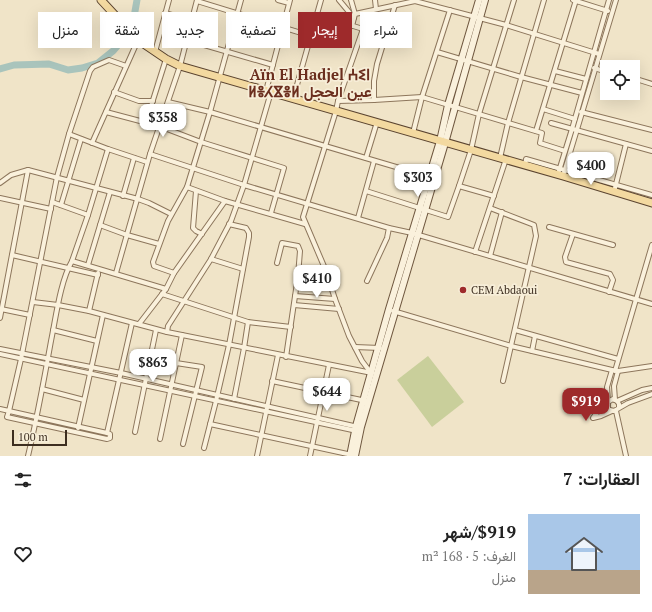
<!DOCTYPE html>
<html lang="ar">
<meta charset="utf-8">
<style>
body{margin:0;font-family:"PT Serif",Vazirmatn,"Noto Sans Tifinagh",serif;background:#f2f2f2;color:#222;direction:rtl;height:100vh;display:flex;flex-direction:column;font-size:15px;white-space:nowrap}
*{box-sizing:border-box;margin:0}
p{font-size:13px;color:#767676}
.icon{flex:none;width:22px;height:22px;fill:none;stroke:currentColor;stroke-width:2;stroke-linecap:round;stroke-linejoin:round}
.map{position:relative;height:456px;overflow:hidden;direction:ltr}
.details{display:flex;flex-direction:column;background:#fff;flex:1}
.details>*{flex:none}
.hud{position:absolute;left:12px;top:12px;width:400px;height:36px;direction:rtl;display:flex;gap:8px}
.fabs{position:absolute;left:600px;top:60px;display:grid;gap:8px}
.fabs a{display:grid;place-items:center;width:40px;height:40px;border-radius:0px;background:#fff;box-shadow:0 4px 16px #0002;font-size:20px}
.scale{position:absolute;left:12px;bottom:10px;width:55px;box-sizing:border-box;padding-left:4px;border:2px solid #3d2e20;border-top:0;font-size:11px;line-height:14px;white-space:nowrap;color:#3d2e20;-webkit-text-stroke:3px #f7eed8;paint-order:stroke}
.price{position:absolute;translate:-50% -34px;padding:0 9px;border-radius:8px;background:#fff;color:#222;font-size:13px;line-height:26px;filter:drop-shadow(0 1px 2px #0008)}
.price::after{content:'';position:absolute;left:50%;top:24px;width:12px;height:9px;margin-left:-6px;background:inherit;clip-path:polygon(0 0,100% 0,50% 100%)}
.price.active{background:#9e2a2b;color:#fff}
ul{padding:0;list-style:none}
li{display:flex;align-items:center;gap:12px;height:100px;padding:0 12px}
li span{display:grid;place-items:center;flex:none;width:112px;height:80px;border-radius:0px;color:#555}
li>.icon{margin-inline-start:auto}
span .icon{width:48px;height:48px;fill:#fffc;stroke-width:1}
li b{font-size:17px}
h2{display:flex;justify-content:space-between;align-items:center;height:48px;padding:0 12px;font-size:17px}
.pill{padding:0 14px;border-radius:0px;background:#fff;box-shadow:0 4px 16px #0002;font-size:14px;line-height:36px}
.pill.active{background:#9e2a2b;color:#fff}
.map>svg:first-child{display:block}
</style>
<div class="map">
<svg width="652" height="456" viewBox="0 0 652 456">
<rect width="100%" height="100%" fill="#f0e4c8"/>
<path fill="#c9cf9b" d="M428,356L464,402L432,427L397,380Z"/>
<g fill="none" stroke-linecap="round" stroke-linejoin="round">
<path stroke="#a9c4bc" stroke-width="7" d="M0,69L14,65L49,64L68,70L82,68L98,63L113,51L125,37L134,17L137,0"/>
<defs>
<g id="street">
<path d="M278,0L289,3"/>
<path d="M339,0L354,18"/>
<path d="M351,0L355,14"/>
<path d="M375,0L376,9"/>
<path d="M573,0L608,11"/>
<path d="M197,1L311,36"/>
<path d="M165,13L192,21"/>
<path d="M364,13L363,29L338,101L336,111L303,217L326,271L335,299L349,336L362,361L371,373"/>
<path d="M317,15L363,29"/>
<path d="M352,26L355,14L415,1L506,25L599,54"/>
<path d="M187,40L273,65"/>
<path d="M155,52L169,0"/>
<path d="M437,52L521,77L582,93"/>
<path d="M594,68L607,72"/>
<path d="M555,71L586,79"/>
<path d="M633,78L652,84"/>
<path d="M266,91L290,0"/>
<path d="M114,92L139,101H153"/>
<path d="M293,99L321,0"/>
<path d="M374,100V81L377,64L395,5"/>
<path d="M338,101L374,100L422,97L542,133L540,143L565,151"/>
<path d="M168,102L210,112L430,177"/>
<path d="M543,109L575,119"/>
<path d="M106,112L159,126L201,142L284,168L271,213"/>
<path d="M581,112L652,130"/>
<path d="M146,122L166,59"/>
<path d="M551,123L652,151"/>
<path d="M536,131L576,0"/>
<path d="M413,133L422,97L450,10"/>
<path d="M69,134L108,149L147,162"/>
<path d="M92,143L138,40"/>
<path d="M150,154L244,185L389,228L412,233L652,304"/>
<path d="M366,158L377,122"/>
<path d="M500,158L508,123L544,0"/>
<path d="M525,165L526,159L652,195"/>
<path d="M558,174L572,129L609,0"/>
<path d="M563,176L616,0"/>
<path d="M0,183L11,175L28,170L138,199L149,203L171,214"/>
<path d="M187,187L225,201L305,224"/>
<path d="M196,191L193,228L196,231L202,234"/>
<path d="M366,191L448,217L459,186"/>
<path d="M614,192L626,144"/>
<path d="M123,196L134,158"/>
<path d="M494,196L459,186L471,150L479,114L514,0"/>
<path d="M0,198L51,209"/>
<path d="M52,202L88,215"/>
<path d="M61,205L81,139"/>
<path d="M490,208L529,223L534,225L536,236L503,381"/>
<path d="M358,218L374,161"/>
<path d="M100,225L127,235L159,244"/>
<path d="M549,227L613,245"/>
<path d="M573,234L565,257L566,262L610,274L613,280L609,292"/>
<path d="M475,252L506,159"/>
<path d="M12,255L98,275"/>
<path d="M490,256L502,212"/>
<path d="M211,259L243,269"/>
<path d="M72,261L166,289"/>
<path d="M277,263L282,243L298,246L300,251L298,276"/>
<path d="M88,265L110,192"/>
<path d="M116,273L150,154L180,66L197,0"/>
<path d="M174,273L154,266L153,262L168,221L187,187L210,112L241,0"/>
<path d="M367,281L387,238L389,228"/>
<path d="M162,294L248,322L291,327"/>
<path d="M295,296L335,299"/>
<path d="M33,302L58,305L89,311L167,332L372,373"/>
<path d="M294,305L339,309"/>
<path d="M1,309L30,315"/>
<path d="M89,311L98,273"/>
<path d="M393,311L511,346L612,370L618,371L652,366"/>
<path d="M0,318L28,170"/>
<path d="M139,324L166,289L174,273L225,201"/>
<path d="M53,330L97,341"/>
<path d="M515,330L618,359"/>
<path d="M167,332L168,326L211,259L231,221L244,185L271,92"/>
<path d="M355,347L380,348"/>
<path d="M0,349L121,373L358,427"/>
<path d="M532,351L535,336"/>
<path d="M0,354L357,431"/>
<path d="M286,357L298,276H305L326,271"/>
<path d="M176,363L202,367L183,444"/>
<path d="M615,371L652,245"/>
<path d="M272,381L366,401"/>
<path d="M42,389L84,400"/>
<path d="M234,399L244,348L248,322"/>
<path d="M615,400L614,386L618,371"/>
<path d="M617,401L642,390L652,388"/>
<path d="M608,402L607,387L612,370"/>
<path d="M607,404L598,411L593,418L601,416L612,411"/>
<path d="M619,408V404L617,401L613,399L608,402V408L610,410L614,411L628,403L652,394"/>
<path d="M0,409C35,417 71,425 107,433L110,434V438L107,439L7,417L9,411L21,359L57,177L69,134L90,71L93,67L109,60L126,66"/>
<path d="M616,411L626,456"/>
<path d="M210,424L352,455"/>
<path d="M78,428L103,315"/>
<path d="M135,432L156,330"/>
<path d="M107,433L132,323"/>
<path d="M160,439L182,335"/>
<path d="M204,448L216,401L229,345L249,237V233L246,228L229,224"/>
<path d="M28,456C37,418 44,380 51,341C56,317 60,282 72,261L88,215L108,149"/>
<path d="M257,456L278,355"/>
<path d="M310,456L329,365"/>
</g>
<g id="secondary">
<path d="M350,456L356,426L389,309L440,141L448,105L479,0"/>
<path d="M355,456L361,427L445,143L485,0"/>
</g>
<path id="primary" d="M101,0L138,40L166,59L180,66L563,176L652,203"/>
</defs>
<use href="#street" stroke="#8d765c" stroke-width="6"/>
<use href="#secondary" stroke="#6f573f" stroke-width="8"/>
<use href="#primary" stroke="#5b4430" stroke-width="9"/>
<use href="#street" stroke="#faf1dc" stroke-width="4"/>
<use href="#secondary" stroke="#faf1dc" stroke-width="6"/>
<use href="#primary" stroke="#f3d9a0" stroke-width="7"/>
</g>
<circle fill="#9e2a2b" stroke="#f7eed8" stroke-width="1.5" cx="463" cy="290" r="4"/>
<g text-anchor="middle" stroke-width="3.5" stroke-linejoin="round" paint-order="stroke">
<g font-size="11" fill="#3d2e20" stroke="#f7eed8" text-anchor="start">
<text x="471" y="294">CEM Abdaoui</text>
</g>
<g font-size="15" font-weight="bold" fill="#6b2e1e" stroke="#f7eed8">
<text x="310" y="80">Aïn El Hadjel ⵄⵉⵏ<tspan x="310" dy="17">ⵍⴻⵃⴵⴻⵍ عين الحجل</tspan></text>
</g>
</g>
</svg>
<div class="fabs">
<a><svg class="icon" aria-label="locate" viewBox="0 0 24 24"><circle cx="12" cy="12" r="6"/><path d="M12 2v4M12 18v4M2 12h4M18 12h4"/></svg></a>
</div>
<div class="scale">100 m</div>
<b class="price" style="left:163px;top:138px">$358</b>
<b class="price" style="left:591px;top:186px">$400</b>
<b class="price" style="left:418px;top:198px">$303</b>
<b class="price" style="left:317px;top:299px">$410</b>
<b class="price" style="left:153px;top:383px">$863</b>
<b class="price" style="left:327px;top:412px">$644</b>
<b class="price active" style="left:586px;top:422px">$919</b>
<div class="hud">
<a class="pill">شراء</a>
<a class="pill active">إيجار</a>
<a class="pill">تصفية</a>
<a class="pill">جديد</a>
<a class="pill">شقة</a>
<a class="pill">منزل</a>
</div>
</div>
<section class="details">
<h2>العقارات: 7<svg class="icon" aria-label="filters" viewBox="0 0 24 24"><path d="M4 7h16M4 17h16"/><circle cx="9" cy="7" r="2"/><circle cx="15" cy="17" r="2"/></svg></h2>
<ul>
<li><span style="background:linear-gradient(#a9c7e8 70%,#b9a48a 0)"><svg class="icon" aria-label="home" viewBox="0 0 24 24"><path d="M3 11l9-7 9 7M6 9v11h12V9"/></svg></span><div><b>$919/شهر</b><p>الغرف: 5 · 168 m²</p><p>منزل</p></div><svg class="icon" aria-label="heart" viewBox="0 0 24 24"><path d="M12 20l-8-8c-3-5 5-10 8-4 3-6 11-1 8 4z"/></svg></li>
</ul>
</section>
